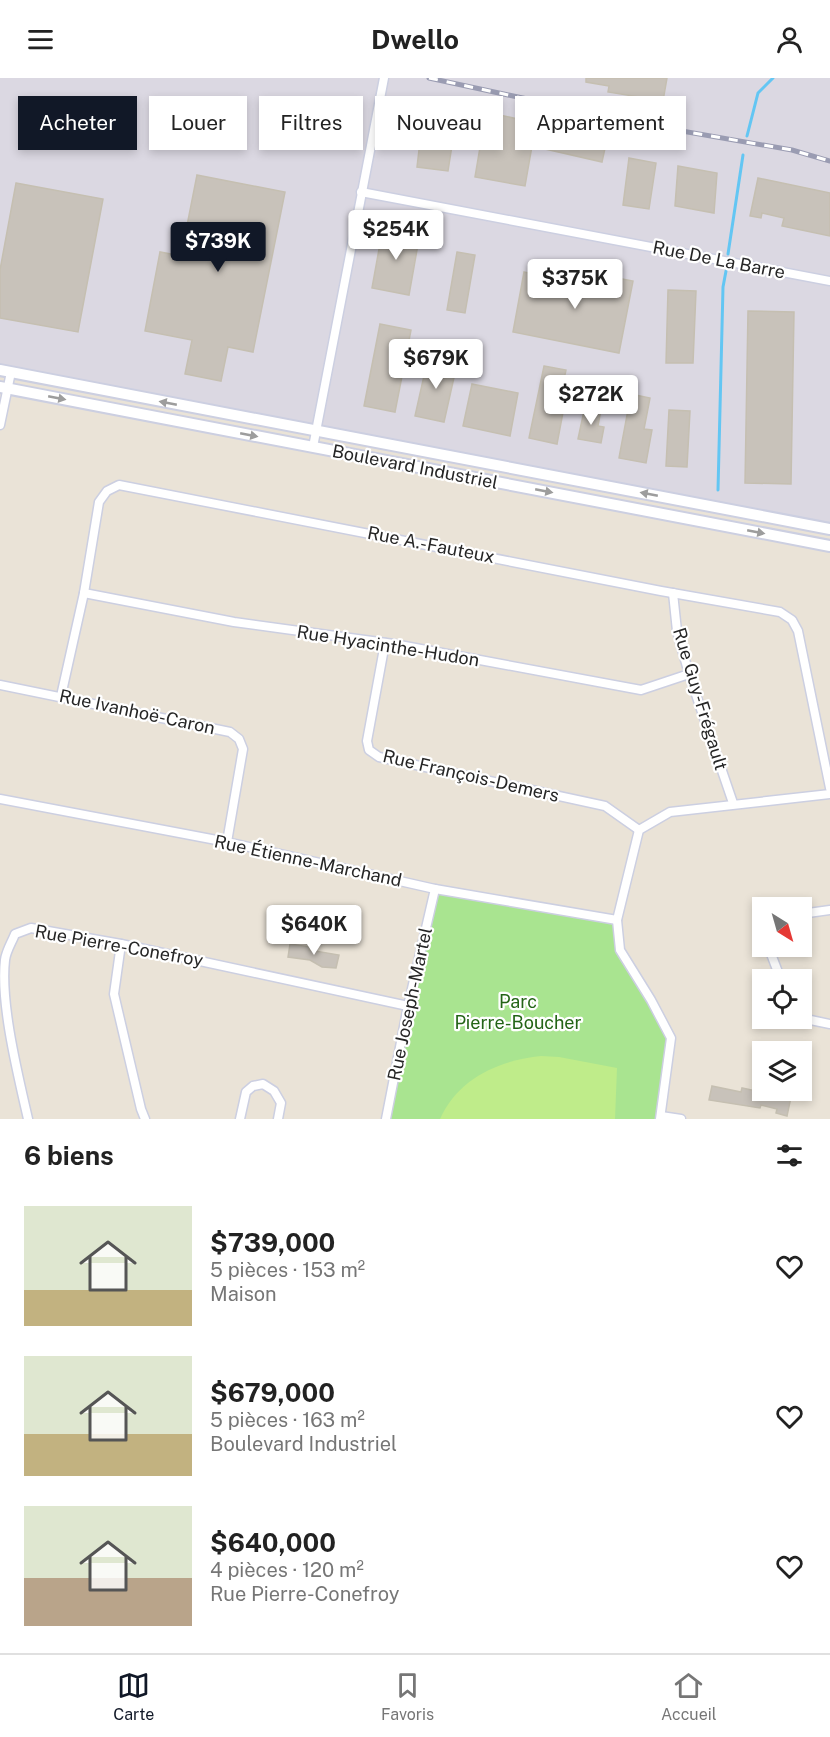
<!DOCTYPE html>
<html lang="fr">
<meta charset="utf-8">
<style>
body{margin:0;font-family:"Public Sans",sans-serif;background:#f6f6f6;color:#222;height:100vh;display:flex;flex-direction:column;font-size:22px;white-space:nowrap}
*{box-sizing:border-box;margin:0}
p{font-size:20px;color:#767676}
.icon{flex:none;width:33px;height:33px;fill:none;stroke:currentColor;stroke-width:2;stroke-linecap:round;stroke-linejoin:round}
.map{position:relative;height:1041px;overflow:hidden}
.panel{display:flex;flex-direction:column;background:#fff;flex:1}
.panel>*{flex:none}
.banner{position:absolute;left:18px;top:18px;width:795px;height:54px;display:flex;gap:12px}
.needle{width:39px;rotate:143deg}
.controls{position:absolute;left:752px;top:819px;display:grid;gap:12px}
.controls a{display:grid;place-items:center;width:60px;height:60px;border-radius:0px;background:#fff;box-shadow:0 3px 9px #0003;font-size:30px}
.price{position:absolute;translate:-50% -51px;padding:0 14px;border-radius:6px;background:#fff;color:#222;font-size:20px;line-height:39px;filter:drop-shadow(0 2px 3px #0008)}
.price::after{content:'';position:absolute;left:50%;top:36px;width:18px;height:14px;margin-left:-9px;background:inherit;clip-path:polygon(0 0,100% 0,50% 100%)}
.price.current{background:#111827;color:#fff}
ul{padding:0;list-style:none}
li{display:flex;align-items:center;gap:18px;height:150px;padding:0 24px}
li span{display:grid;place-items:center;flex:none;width:168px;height:120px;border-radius:0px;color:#555}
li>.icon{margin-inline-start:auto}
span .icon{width:72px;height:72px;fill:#fffc;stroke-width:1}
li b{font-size:26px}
h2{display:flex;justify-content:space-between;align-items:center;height:72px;padding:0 24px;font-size:26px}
.pill{padding:0 21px;border-radius:0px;background:#fff;box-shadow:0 3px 9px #0003;font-size:21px;line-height:54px}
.pill.current{background:#111827;color:#fff}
header{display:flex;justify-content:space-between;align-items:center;height:78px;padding:0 24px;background:#fff;font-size:27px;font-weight:700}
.dock{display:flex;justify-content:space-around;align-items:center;height:84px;border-top:2px solid #e0e0e0;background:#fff;font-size:16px;color:#767676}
.dock a{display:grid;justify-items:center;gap:3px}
.dock .current{color:#111827}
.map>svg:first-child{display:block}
</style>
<header><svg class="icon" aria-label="menu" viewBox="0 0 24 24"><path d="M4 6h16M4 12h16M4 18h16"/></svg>Dwello<svg class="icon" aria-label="person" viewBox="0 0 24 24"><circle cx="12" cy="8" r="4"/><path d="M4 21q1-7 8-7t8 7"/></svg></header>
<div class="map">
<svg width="830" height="1041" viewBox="0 0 830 1041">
<rect width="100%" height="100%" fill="#eae3d7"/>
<path fill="#dbd8e2" d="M0,0H830V448L0,288Z"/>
<path fill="#a9e490" d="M435,811L617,842L620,872L671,960L660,1041H386Z"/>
<path fill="#bfec8a" d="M541,978L559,979L617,990L615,1041H440C458,1000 500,982 541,978Z"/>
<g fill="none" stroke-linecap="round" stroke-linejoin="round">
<g stroke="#63c6f3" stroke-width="3">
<path d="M747,58L758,15L773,0"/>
<path d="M728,176L743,77"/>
<path d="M718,412L723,209L726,193"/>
</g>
</g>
<g fill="#c8c2ba" stroke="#c5bfb1" stroke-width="1.5">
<path d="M586,0H667L663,23L608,14L609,8L586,4Z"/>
<path d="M486,34L563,51L566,37L610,47L602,84L532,68L525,108L475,99Z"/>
<path d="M421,55L453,61L448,93L417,89Z"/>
<path d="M629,80L656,85L649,131L623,127Z"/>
<path d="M678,88L717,95L714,135L675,128Z"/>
<path d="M197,97L285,114L253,274L228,269L221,303L185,296L192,262L145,253L160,174L181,178Z"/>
<path d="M758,100L830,115V158L782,148L784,140L762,135L761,140L750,138Z"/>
<path d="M16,105L103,121L78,254L0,240V192Z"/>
<path d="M383,149L420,155L409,217L372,210Z"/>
<path d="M457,174L475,177L465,235L447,232Z"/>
<path d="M524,194L589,207L591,195L633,203L619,275L513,254Z"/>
<path d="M668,212L696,213L693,285H666Z"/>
<path d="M748,233L794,234L791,406L745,405Z"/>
<path d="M380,246L411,252L395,334L364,328Z"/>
<path d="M428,280L457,286L444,344L415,338Z"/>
<path d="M544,288L566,292L558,328L564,329L557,366L529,360Z"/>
<path d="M472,306L518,315L510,358L463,348Z"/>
<path d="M631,316L650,320L644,351L652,352L646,385L619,380Z"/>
<path d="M585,328L601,331L598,348L604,349L601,365L578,361Z"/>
<path d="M669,332L690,333L687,389L666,388Z"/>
<path d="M290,866L310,869L309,872L339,877L336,890L322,889L310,882L288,879Z"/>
<path d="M712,1008L741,1014L742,1010L779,1018L781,1012H789L787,1019H791L787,1038L776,1035L777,1031L761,1027L760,1030L709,1022Z"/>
</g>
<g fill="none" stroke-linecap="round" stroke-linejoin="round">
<defs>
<g id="minor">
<path d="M361,114L830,203"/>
<path d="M0,347L11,294"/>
<path d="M313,369L384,0"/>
<path d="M84,515L234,544L394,566L641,612L689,596"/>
<path d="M673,515L677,553L689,596L733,725"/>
<path d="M385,565L367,663L369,672L379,679L605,728L639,752"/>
<path d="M0,607L230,654L239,661L243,671L227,764"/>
<path d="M61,618L84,515L99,424L107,413L119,407L661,513L780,534L792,542L798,553L830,710"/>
<path d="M0,721L227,764L435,811L617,842"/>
<path d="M801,836L830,832"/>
<path d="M121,866L114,916L141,1031L145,1041"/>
<path d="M768,868L781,902"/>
<path d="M801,940L830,946"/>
<path d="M661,1038L681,1041"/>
<path d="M28,1041C18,997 0,925 5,882C6,873 12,864 15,856L31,850L121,866L408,928"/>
<path d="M240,1041L246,1014L253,1008L263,1006L274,1013L281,1025L278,1041"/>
<path d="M386,1041L408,928L435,811"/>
<path d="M660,1041L671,960L651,922L620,872L617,842L639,752L670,734L830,716"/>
</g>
<g id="tertiary">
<path d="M0,292L830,451"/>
<path d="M0,309L830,468"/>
</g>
</defs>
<use href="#minor" stroke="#cccfe1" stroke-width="11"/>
<use href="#tertiary" stroke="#cccfe1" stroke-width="14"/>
<use href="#minor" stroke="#fff" stroke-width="8"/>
<use href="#tertiary" stroke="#fff" stroke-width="10"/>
<defs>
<path id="rail" d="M429,0L653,48L792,72L830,83"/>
</defs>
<use href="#rail" stroke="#9a9cb2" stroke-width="5"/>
<use href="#rail" stroke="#fff" stroke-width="3" stroke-dasharray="9" stroke-linecap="butt"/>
</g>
<defs><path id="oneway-solid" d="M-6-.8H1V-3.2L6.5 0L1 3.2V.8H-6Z" transform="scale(1.5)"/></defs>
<g fill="#9d9d9d">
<use href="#oneway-solid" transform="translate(57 320) rotate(11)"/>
<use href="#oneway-solid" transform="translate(168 325) rotate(-169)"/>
<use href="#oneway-solid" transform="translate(249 357) rotate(11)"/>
<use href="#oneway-solid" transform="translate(544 413) rotate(11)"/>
<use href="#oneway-solid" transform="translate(649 416) rotate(-169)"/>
<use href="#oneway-solid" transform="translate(756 454) rotate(11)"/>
</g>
<g text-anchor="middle" stroke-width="4.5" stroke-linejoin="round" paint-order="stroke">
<g font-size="18" fill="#262626" stroke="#fff">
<text transform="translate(719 182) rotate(11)" y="6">Rue De La Barre</text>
<text transform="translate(415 389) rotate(11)" y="6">Boulevard Industriel</text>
<text transform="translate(431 467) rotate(11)" y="6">Rue A.-Fauteux</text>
<text transform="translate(388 568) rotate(9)" y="6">Rue Hyacinthe-Hudon</text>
<text transform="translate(700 621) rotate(73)" y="6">Rue Guy-Frégault</text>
<text transform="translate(137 634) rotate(12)" y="6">Rue Ivanhoë-Caron</text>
<text transform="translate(471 698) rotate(13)" y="6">Rue François-Demers</text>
<text transform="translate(308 783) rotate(12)" y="6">Rue Étienne-Marchand</text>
<text transform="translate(119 868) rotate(10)" y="6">Rue Pierre-Conefroy</text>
<text transform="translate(410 926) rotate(-78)" y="6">Rue Joseph-Martel</text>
</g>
<g font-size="18" fill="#236416" stroke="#fff">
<text x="518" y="930">Parc<tspan x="518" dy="21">Pierre-Boucher</tspan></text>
</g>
</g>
</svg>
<div class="controls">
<a><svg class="needle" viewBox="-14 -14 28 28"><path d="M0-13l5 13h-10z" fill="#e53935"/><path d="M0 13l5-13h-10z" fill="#767676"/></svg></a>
<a><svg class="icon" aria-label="locate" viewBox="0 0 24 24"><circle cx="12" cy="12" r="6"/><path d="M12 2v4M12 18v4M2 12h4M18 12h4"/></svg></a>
<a><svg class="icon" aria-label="layers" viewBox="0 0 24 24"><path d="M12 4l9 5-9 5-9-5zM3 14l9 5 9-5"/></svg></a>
</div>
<b class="price" style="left:396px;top:183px">$254K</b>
<b class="price current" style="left:218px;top:195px">$739K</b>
<b class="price" style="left:575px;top:232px">$375K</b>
<b class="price" style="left:436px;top:312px">$679K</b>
<b class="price" style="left:591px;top:348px">$272K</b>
<b class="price" style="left:314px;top:878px">$640K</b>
<div class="banner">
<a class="pill current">Acheter</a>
<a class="pill">Louer</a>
<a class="pill">Filtres</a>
<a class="pill">Nouveau</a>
<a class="pill">Appartement</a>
</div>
</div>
<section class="panel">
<h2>6 biens<svg class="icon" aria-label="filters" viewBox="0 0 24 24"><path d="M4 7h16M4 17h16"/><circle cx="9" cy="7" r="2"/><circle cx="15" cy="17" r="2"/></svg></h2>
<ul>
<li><span style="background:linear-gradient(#dfe7d0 70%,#c2b280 0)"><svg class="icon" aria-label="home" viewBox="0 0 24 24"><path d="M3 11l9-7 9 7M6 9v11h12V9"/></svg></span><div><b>$739,000</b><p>5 pièces · 153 m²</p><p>Maison</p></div><svg class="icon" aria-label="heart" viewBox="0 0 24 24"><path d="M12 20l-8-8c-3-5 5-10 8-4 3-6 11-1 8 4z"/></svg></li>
<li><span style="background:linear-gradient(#dfe7d0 65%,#c2b280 0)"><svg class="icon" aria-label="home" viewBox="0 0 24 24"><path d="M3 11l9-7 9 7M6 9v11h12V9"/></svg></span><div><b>$679,000</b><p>5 pièces · 163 m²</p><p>Boulevard Industriel</p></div><svg class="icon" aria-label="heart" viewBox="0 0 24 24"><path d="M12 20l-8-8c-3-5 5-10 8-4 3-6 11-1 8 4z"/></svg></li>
<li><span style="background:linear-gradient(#dfe7d0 60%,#b9a48a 0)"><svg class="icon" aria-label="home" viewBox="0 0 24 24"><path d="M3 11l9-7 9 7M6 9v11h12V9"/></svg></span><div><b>$640,000</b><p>4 pièces · 120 m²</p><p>Rue Pierre-Conefroy</p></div><svg class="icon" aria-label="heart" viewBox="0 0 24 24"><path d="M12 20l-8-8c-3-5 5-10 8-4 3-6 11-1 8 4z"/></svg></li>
</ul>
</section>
<nav class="dock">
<a class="current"><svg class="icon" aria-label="map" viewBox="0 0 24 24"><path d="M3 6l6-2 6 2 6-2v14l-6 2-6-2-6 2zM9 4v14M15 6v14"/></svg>Carte</a>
<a><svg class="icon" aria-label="saved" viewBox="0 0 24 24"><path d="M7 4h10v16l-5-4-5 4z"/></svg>Favoris</a>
<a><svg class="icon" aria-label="home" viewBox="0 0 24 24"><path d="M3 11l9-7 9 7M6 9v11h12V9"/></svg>Accueil</a>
</nav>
